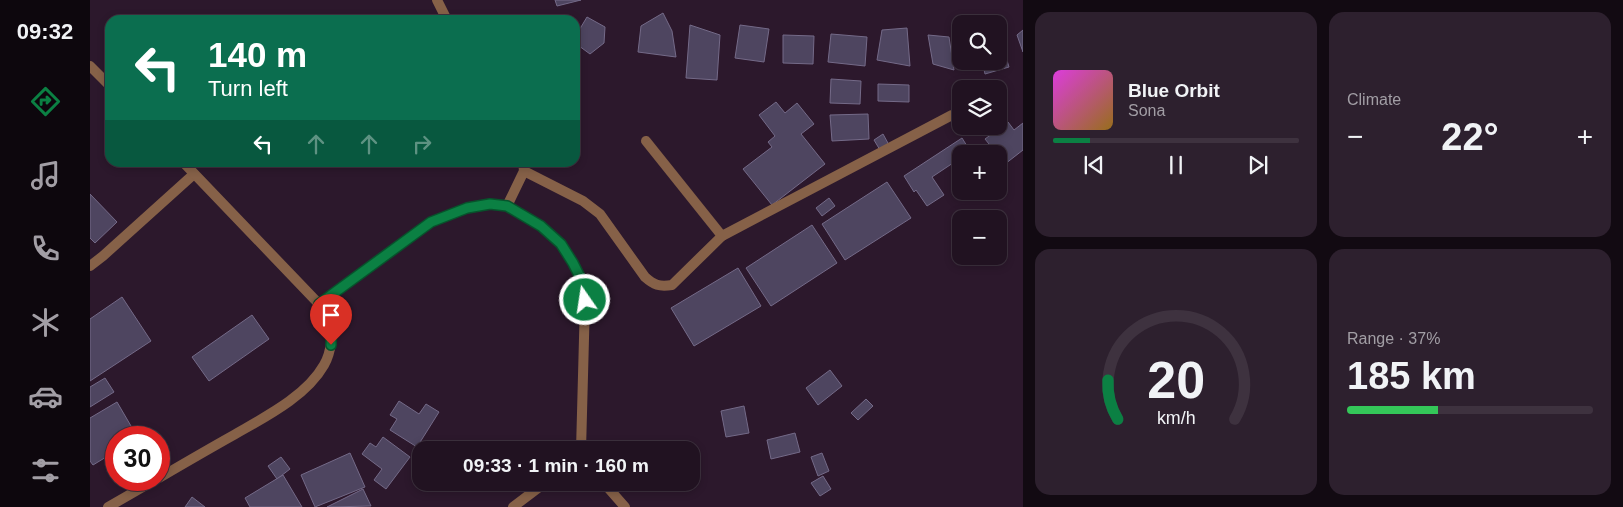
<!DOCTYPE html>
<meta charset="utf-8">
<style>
body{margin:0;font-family:Arial,sans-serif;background:#2d202e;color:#f1f3f6;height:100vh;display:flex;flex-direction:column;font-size:19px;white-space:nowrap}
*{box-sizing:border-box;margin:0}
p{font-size:16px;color:#a29ea5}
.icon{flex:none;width:28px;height:28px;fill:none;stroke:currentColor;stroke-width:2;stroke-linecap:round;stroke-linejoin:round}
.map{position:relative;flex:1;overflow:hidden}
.sheet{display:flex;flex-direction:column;gap:12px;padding:12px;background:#120a12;width:600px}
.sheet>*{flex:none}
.hud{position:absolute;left:15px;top:15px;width:475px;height:152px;border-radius:15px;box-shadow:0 2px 8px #0003,0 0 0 1px #3e323f;background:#0b6e4f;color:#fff;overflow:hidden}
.tools{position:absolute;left:862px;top:15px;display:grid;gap:10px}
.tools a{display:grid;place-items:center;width:55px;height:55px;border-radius:10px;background:#211221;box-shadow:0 2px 8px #0003,0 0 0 1px #3e323f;font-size:25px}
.speed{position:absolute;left:15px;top:426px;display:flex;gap:10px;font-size:25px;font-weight:700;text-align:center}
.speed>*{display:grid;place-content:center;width:65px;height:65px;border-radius:50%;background:#211221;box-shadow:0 2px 8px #0003,0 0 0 1px #3e323f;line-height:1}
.speed .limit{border:8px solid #d22;background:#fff;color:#111}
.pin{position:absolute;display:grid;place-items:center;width:42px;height:42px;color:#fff;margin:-51px -21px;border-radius:50% 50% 50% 0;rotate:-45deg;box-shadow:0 0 5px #0007}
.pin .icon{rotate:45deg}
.me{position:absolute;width:55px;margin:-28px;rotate:347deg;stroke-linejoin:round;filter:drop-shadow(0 0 4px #0008)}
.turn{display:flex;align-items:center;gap:18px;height:105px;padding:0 20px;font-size:22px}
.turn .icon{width:65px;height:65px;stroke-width:2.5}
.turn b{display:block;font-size:35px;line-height:42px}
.lanes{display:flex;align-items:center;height:48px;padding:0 20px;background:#0003;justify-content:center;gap:25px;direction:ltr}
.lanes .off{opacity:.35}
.big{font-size:38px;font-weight:600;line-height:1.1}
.sheet .tile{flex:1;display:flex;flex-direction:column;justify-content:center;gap:8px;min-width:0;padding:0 18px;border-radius:15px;background:#2d202e}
.sheet .dial{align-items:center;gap:0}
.dial svg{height:130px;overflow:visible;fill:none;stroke:#3e323f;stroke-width:7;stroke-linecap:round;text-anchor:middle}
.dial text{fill:#f1f3f6;stroke:none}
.song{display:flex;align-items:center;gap:15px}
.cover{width:60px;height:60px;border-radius:8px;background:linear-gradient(135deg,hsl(300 70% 55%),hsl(40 70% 35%))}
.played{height:5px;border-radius:2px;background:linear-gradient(90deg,#0b8043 15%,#3e323f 15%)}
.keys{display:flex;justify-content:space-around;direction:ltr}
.heat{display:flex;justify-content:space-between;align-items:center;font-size:28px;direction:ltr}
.charge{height:8px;border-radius:4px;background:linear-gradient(90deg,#34c759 37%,#3e323f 0)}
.sheet .tiles{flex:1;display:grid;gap:12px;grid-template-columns:repeat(2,1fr)}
.trip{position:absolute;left:322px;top:441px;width:288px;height:50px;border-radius:15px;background:#211221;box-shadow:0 2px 8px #0003,0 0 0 1px #3e323f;font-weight:600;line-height:50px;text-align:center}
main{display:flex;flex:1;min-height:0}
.dock{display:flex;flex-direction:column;width:90px;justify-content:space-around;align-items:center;background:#0d070d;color:#a29ea5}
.dock .icon{width:35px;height:35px}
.dock .on{color:#0b8043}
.dock b{font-size:22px;color:#f1f3f6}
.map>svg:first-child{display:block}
.building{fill:#4e4560;stroke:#746a88}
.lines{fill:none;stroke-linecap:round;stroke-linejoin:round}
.street{stroke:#866148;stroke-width:10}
.route-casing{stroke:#07532c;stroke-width:12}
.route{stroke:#0b8043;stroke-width:9}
</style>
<main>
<nav class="dock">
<b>09:32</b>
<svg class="icon on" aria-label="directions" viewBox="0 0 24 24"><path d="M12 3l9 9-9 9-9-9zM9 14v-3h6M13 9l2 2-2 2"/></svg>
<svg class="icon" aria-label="music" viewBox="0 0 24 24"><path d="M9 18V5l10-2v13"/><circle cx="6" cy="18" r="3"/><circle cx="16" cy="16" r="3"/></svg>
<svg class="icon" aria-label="phone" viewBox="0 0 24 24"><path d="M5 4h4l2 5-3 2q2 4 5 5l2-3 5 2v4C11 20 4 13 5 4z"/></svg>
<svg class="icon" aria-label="climate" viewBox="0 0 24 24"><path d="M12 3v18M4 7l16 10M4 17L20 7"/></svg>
<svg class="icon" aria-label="car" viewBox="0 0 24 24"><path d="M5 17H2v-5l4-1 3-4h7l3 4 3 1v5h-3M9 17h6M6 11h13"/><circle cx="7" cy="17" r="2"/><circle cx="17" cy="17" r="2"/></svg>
<svg class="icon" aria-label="filters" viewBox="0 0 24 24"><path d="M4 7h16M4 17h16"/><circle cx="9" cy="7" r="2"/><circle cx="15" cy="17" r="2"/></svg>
</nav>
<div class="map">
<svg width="933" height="507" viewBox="0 0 933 507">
<rect width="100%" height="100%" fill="#2c182c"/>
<!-- building -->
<g class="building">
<polygon points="465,0 491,0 467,6"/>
<polygon points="573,13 582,31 586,57 548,52 551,26"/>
<polygon points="497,17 515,27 514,43 500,54 485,43 485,37"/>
<polygon points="600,25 630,35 627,80 596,78"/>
<polygon points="650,25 679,29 674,62 645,58"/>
<polygon points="817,28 820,66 787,60 792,30"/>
<polygon points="933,30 933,52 927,35"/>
<polygon points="741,34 777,37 775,66 738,62"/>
<polygon points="909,34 919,67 895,74 892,61 909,61"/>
<polygon points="693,35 724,36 723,64 693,63"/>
<polygon points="838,35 859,37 864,70 843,64"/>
<polygon points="741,79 771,81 770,104 740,103"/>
<polygon points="788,84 819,85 819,102 788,101"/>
<polygon points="686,102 695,113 707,103 724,124 711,134 735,164 682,205 653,169 682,147 678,142 685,136 669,115"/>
<polygon points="778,114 779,139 742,141 740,115"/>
<polygon points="918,122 924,130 933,123 933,150 915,164 909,157 909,154 907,154 895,139"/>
<polygon points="793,134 799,145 790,150 784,140"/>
<polygon points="872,138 882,154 871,154 871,176 863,163 842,177 854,195 837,206 826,190 824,192 814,176"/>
<polygon points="797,182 821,218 755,260 732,224"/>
<polygon points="0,194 27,222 5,243 0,238"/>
<polygon points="739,198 745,206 732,216 726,208"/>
<polygon points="722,225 747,263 681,306 656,268"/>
<polygon points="648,268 671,306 604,346 581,308"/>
<polygon points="32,297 61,341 0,381 0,319"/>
<polygon points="162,315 179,339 119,381 102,357"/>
<polygon points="740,370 752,386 728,405 716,388"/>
<polygon points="15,378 24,392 0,407 0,387"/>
<polygon points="776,399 783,406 768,420 761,413"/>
<polygon points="309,401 329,414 336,404 349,412 327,447 300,430 307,419 300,415"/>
<polygon points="27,402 48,438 26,438 26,451 3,465 0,461 0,418"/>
<polygon points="654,406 659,433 636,437 631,411"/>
<polygon points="705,433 710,452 681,459 677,440"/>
<polygon points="293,437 320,457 296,489 284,480 292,469 272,454 280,443 286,447"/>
<polygon points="260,453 275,487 225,507 211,475"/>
<polygon points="732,453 739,471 728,476 721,457"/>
<polygon points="191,457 200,469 187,479 178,466"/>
<polygon points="193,475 212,507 160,507 155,498"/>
<polygon points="733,476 741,489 730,496 721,483"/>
<polygon points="273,489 281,506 237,507"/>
<polygon points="102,497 115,507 95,507"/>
</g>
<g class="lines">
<!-- street -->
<g class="street">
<polyline points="347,0 357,20"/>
<polyline points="0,66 20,86"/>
<polyline points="556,141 632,236"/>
<path d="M434 171 493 201 510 214 555 277C564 285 569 287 582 285L632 236 862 115"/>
<polyline points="417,206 434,171 433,162"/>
<polyline points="0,266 13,256 104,174"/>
<polyline points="229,304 341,222 377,208 400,204 417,206 451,226 471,244 483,263 492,281 495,301 491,450"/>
<path d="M69 478C93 464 117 450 142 436 173 418 216 397 234 365 241 353 245 329 238 317 236 312 232 308 229 304L93 162"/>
<polyline points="513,482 535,507"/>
<polyline points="18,507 65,480"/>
<polyline points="423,507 456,482"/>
</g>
</g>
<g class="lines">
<!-- route casing -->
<g class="route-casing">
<path id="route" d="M241 345C242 325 241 320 229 304L341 222 377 208 400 204 417 206 451 226 471 244 483 263 492 281 495 300"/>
</g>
<!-- route -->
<use href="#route" class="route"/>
</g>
</svg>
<div class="tools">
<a><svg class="icon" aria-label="search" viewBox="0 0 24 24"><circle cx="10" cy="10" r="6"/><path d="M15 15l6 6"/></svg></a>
<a><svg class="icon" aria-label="layers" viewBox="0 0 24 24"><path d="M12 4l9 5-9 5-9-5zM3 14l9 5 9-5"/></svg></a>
<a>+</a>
<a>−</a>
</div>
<div class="speed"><div class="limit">30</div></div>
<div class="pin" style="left:241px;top:345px;background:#d93025"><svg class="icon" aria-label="arrive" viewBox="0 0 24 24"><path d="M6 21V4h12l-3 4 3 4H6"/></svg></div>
<svg class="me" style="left:495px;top:300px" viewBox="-20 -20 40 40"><circle r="17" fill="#0b8043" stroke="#fff" stroke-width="3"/><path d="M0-11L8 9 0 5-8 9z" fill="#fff"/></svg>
<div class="trip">09:33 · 1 min · 160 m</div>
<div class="hud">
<div class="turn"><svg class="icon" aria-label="left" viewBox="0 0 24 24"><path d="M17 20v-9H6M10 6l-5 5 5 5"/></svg><div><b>140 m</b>Turn left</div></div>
<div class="lanes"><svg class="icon" aria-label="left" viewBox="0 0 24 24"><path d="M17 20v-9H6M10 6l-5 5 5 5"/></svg><svg class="icon off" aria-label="ahead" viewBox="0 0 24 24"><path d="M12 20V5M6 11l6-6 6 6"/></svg><svg class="icon off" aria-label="ahead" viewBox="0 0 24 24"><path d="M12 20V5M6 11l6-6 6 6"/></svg><svg class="icon off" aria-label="right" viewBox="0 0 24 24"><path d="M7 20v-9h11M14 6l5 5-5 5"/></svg></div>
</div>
</div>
<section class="sheet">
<div class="tiles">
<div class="tile">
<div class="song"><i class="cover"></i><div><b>Blue Orbit</b><p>Sona</p></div></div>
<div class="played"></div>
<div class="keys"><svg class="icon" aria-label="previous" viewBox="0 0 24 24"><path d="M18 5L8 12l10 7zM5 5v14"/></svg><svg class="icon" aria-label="pause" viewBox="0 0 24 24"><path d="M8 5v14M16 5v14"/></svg><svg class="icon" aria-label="next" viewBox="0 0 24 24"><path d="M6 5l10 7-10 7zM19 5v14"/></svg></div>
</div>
<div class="tile"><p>Climate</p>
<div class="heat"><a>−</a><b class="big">22°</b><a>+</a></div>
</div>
<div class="tile dial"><svg viewBox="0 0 100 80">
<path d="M14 69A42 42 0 1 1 86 69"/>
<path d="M14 69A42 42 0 0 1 8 45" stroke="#0b8043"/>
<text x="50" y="56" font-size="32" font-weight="700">20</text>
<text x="50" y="72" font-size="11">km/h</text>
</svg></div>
<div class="tile"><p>Range · 37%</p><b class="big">185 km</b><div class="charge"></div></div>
</div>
</section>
</main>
